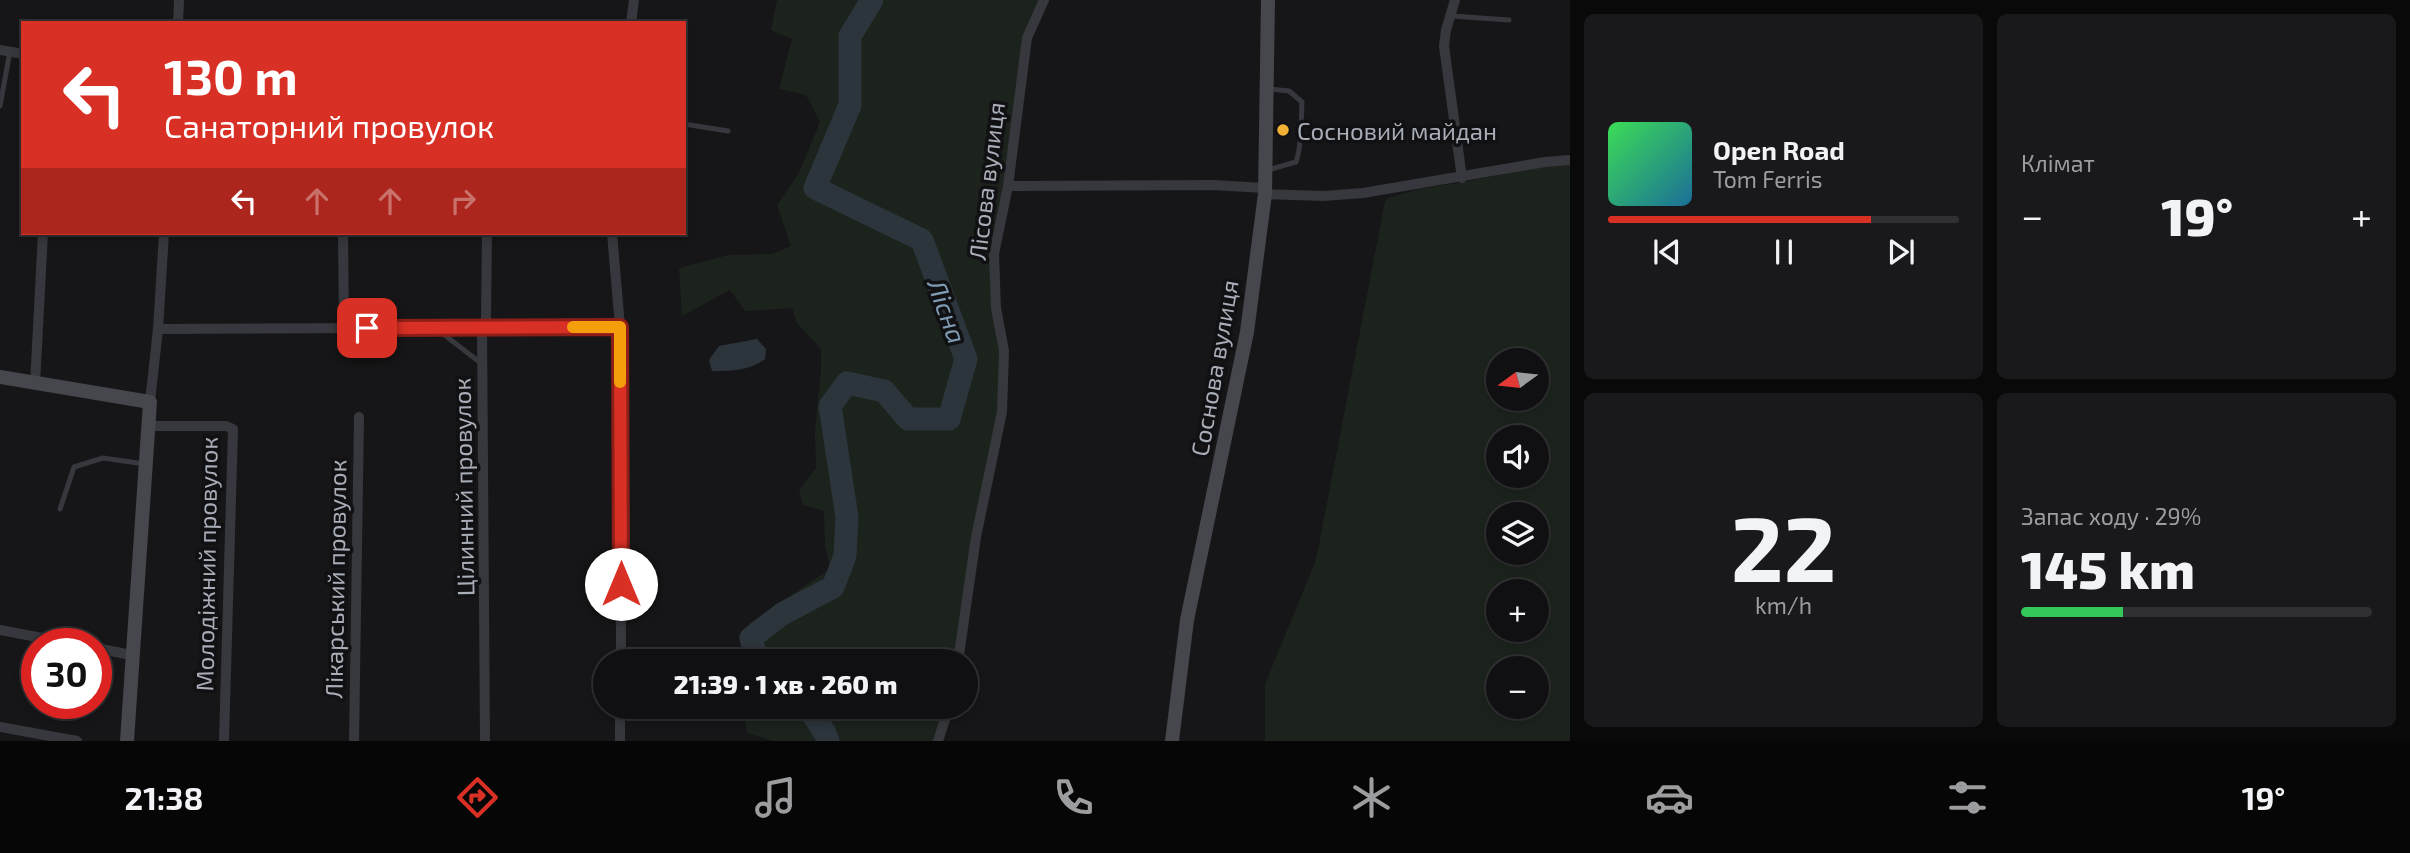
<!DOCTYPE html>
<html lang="uk">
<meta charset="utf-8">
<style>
body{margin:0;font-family:"Exo 2",sans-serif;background:#19191b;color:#f1f3f6;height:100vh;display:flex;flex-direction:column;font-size:26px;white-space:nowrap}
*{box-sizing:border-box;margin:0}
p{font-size:23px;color:#9c9d9f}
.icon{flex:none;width:38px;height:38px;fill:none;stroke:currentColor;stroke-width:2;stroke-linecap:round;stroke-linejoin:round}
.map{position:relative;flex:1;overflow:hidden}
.side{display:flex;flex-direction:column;gap:14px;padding:14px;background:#09090a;width:840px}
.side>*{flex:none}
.hud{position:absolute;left:21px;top:21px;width:665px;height:214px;border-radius:0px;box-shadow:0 4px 10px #0003,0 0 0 2px #303032;background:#d93025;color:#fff;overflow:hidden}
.needle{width:46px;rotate:255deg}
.buttons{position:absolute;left:1486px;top:348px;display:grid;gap:14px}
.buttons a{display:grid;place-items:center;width:63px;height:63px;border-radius:50%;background:#101012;box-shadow:0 4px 10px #0003,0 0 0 2px #303032;font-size:35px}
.speed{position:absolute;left:21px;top:628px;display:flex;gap:14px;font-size:35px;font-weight:700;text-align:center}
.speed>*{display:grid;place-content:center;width:91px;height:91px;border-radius:50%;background:#101012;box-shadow:0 4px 10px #0003,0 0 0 2px #303032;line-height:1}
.speed .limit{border:10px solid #d22;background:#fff;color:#111}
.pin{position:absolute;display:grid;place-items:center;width:60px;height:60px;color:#fff;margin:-30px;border-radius:14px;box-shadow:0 4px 10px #0006}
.me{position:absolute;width:77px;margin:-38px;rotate:0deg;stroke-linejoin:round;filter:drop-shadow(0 0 5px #0008)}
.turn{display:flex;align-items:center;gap:24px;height:147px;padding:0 28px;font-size:32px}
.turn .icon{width:91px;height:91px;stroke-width:2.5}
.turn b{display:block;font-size:49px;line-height:60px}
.lanes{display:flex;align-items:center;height:66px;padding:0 28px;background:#0003;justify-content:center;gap:35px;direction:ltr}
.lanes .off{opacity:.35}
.big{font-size:52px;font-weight:800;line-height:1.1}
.side .card{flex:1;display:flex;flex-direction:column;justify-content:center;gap:10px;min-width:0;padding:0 24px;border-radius:10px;background:#19191b}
.side .dial{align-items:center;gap:0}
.dial b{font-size:91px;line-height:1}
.song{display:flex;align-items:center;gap:21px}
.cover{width:84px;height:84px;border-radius:10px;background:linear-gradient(135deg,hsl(130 70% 55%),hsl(200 70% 35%))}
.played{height:7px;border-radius:4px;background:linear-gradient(90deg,#d93025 75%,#303032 75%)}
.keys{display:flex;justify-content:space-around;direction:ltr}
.heat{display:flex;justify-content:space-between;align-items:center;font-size:38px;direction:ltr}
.charge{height:10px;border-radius:5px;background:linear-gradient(90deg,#34c759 29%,#303032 0)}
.side .tiles{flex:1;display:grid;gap:14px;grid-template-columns:repeat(2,1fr)}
.trip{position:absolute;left:593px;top:649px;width:385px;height:70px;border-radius:35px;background:#101012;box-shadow:0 4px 10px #0003,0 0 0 2px #303032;font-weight:800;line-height:70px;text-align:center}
.tabs{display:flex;height:112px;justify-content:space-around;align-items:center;background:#060607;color:#9c9d9f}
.tabs .icon{width:49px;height:49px}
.tabs .active{color:#d93025}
.tabs b{font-size:32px;color:#f1f3f6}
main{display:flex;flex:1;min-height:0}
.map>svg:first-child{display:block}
.green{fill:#1c231d;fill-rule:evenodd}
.water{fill:#2c353c}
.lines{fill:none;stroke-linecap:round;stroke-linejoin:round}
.river{stroke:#2c353c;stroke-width:23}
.lane{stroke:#37383d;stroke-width:5}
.street{stroke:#37383d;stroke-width:10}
.secondary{stroke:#45474d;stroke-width:14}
.route-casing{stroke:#8d1f18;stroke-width:18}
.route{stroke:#d93025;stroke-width:12}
.slow{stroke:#f59e0b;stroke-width:12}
.poi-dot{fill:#f2b134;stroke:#111113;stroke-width:2.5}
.labels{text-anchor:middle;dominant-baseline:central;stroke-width:7;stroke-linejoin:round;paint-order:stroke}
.poi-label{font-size:24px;fill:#a8adb8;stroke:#111113;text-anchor:start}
.street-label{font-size:24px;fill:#a8adb8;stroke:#111113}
.water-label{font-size:26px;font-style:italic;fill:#7f9bb3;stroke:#111113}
</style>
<main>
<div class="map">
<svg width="1570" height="741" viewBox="0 0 1570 741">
<rect width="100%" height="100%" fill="#161618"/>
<!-- green -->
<g class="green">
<polygon points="777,0 1044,0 1027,38 994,254 1004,351 1002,412 958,661 743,661 751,638 748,624 830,569 825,544 824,511 803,505 799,490 816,468 815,430 821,370 821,349 797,323 792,308 745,311 730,290 682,316 679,268 728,255 772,254 791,246 777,205 799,173 820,122 806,95 779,89 792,39 771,30"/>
<path d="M1570 164V741H1265V684L1316 560 1385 201 1388 198 1419 189 1464 182 1539 167ZM1498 360H1536V399H1498ZM1498 438H1536V476H1498ZM1498 514H1536V553H1498ZM1498 592H1536V630H1498ZM1498 668H1536V707H1498Z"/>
<polygon points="743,707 949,707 938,741 774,741 747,733"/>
</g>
<!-- water -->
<path class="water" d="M757 339 766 349 765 359C749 371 731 371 712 371L709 360 719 346Z"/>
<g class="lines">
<!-- river -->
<g class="river">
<polyline points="757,662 751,638 782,614 833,587 845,556 847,517 830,406 847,383 884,391 908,419 949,419 966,359 922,240 815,188 850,105 850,36 872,0"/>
<polyline points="808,707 825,733 828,741"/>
</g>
<!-- lane -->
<g class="lane">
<polyline points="1452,16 1509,20"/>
<polyline points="0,106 10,51"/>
<polyline points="684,124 728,131"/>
<path d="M1268 170 1296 162C1302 143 1301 123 1302 102L1289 91 1269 89"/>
<polyline points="438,330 482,364"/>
<polyline points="60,509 74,467 103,458 145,464"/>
</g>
<!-- street -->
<g class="street">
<polyline points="1455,0 1446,30 1444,46 1462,178"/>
<polyline points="178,23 179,0"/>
<polyline points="631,23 634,0"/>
<polyline points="0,50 23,54"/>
<polyline points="1008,186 1212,185 1265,188"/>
<polyline points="1265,194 1323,196 1363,193 1545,162 1570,160"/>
<polyline points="343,233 344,328"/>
<polyline points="612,233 620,327 621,662"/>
<polyline points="158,329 620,327"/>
<polyline points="35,384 43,233"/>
<polyline points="150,402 158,329 164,233"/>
<polyline points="148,426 226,426 233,429 224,741"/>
<polyline points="0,630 73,644"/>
<polyline points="96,648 131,655"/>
<polyline points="958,662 976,537 1002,412 1004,351 996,308 994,254 1008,186 1027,38 1044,0"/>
<polyline points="0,727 77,741"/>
<polyline points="354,741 359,417"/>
<polyline points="485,741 482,327 486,319 487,233"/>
<polyline points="620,741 620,707"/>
<polyline points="938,741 949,707"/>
</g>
<!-- secondary -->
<g class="secondary">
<polyline points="0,377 150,402 127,741"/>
<polyline points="1172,741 1187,620 1247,332 1265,194 1268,0"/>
</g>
</g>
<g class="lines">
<!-- route casing -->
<g class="route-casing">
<polyline id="route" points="367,328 620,327 621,584"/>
</g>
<!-- route -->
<use href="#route" class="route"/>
<!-- slow -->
<polyline class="slow" points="573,327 620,327 620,382"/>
</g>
<!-- markers -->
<circle class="poi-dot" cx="1283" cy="130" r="7"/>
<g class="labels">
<!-- poi labels -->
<g class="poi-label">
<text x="1297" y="130">Сосновий майдан</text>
</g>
<!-- street labels -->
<g class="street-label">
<text transform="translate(986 181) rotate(-83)">Лісова вулиця</text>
<text transform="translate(1214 368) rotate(-80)">Соснова вулиця</text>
<text transform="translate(463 487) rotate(-91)">Цілинний провулок</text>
<text transform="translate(206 564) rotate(-89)">Молодіжний провулок</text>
<text transform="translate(335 579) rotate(-89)">Лікарський провулок</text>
</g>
<!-- water labels -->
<g class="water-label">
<text transform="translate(948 311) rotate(70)">Лісна</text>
</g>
</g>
</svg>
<div class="buttons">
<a><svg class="needle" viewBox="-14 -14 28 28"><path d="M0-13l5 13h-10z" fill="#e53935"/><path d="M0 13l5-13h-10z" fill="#9c9d9f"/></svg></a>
<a><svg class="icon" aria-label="sound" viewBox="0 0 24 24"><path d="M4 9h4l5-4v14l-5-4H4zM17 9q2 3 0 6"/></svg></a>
<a><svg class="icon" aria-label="layers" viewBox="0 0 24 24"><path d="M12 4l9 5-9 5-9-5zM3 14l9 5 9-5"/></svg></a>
<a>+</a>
<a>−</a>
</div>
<div class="speed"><div class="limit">30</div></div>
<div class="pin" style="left:367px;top:328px;background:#d93025"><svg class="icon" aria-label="arrive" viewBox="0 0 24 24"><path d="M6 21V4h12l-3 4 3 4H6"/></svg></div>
<svg class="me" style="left:621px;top:584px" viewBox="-20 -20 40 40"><circle r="19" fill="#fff"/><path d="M0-13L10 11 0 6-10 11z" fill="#d93025"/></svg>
<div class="trip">21:39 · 1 хв · 260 m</div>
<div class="hud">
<div class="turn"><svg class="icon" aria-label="left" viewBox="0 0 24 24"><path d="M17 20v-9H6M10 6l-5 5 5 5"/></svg><div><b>130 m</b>Санаторний провулок</div></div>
<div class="lanes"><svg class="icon" aria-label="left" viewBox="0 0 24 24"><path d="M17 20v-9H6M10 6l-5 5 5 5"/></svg><svg class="icon off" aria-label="ahead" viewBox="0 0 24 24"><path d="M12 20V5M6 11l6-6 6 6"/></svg><svg class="icon off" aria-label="ahead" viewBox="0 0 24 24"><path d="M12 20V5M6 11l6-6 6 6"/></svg><svg class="icon off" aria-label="right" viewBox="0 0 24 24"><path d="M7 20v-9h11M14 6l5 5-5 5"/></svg></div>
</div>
</div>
<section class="side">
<div class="tiles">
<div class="card">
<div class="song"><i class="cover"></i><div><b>Open Road</b><p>Tom Ferris</p></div></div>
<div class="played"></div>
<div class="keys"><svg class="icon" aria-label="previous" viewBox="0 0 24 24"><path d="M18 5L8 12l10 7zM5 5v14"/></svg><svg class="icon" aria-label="pause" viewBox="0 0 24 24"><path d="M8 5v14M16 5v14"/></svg><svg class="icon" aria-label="next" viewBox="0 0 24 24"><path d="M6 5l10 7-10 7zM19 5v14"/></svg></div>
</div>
<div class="card"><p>Клімат</p>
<div class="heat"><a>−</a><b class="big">19°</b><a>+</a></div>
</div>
<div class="card dial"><b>22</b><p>km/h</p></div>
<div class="card"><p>Запас ходу · 29%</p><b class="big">145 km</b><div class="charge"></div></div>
</div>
</section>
</main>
<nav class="tabs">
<b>21:38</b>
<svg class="icon active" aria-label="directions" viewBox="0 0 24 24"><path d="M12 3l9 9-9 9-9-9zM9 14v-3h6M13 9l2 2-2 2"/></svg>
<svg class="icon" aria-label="music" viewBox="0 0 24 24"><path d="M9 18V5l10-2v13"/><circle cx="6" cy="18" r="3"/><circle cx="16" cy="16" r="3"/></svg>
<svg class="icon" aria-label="phone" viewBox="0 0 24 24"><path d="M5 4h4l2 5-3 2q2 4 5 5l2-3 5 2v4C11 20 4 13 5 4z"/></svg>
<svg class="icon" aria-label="climate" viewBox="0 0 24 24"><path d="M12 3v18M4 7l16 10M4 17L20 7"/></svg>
<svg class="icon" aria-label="car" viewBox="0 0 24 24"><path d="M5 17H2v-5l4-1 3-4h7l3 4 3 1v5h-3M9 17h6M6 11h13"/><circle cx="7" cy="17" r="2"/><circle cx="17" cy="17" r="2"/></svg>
<svg class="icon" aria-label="filters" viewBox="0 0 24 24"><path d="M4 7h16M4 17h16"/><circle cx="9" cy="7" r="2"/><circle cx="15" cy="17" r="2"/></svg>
<b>19°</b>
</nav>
